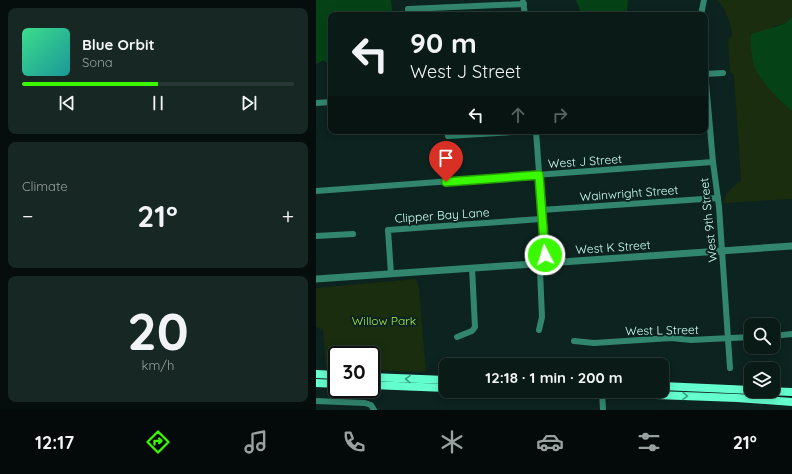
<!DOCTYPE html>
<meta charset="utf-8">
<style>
body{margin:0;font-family:Quicksand,sans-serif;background:#172724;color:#f1f3f6;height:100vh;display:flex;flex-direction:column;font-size:15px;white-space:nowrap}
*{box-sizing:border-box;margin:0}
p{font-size:13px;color:#99a1a1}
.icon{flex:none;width:22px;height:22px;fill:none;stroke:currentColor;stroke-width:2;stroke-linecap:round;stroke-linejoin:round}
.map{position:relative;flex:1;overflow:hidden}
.panel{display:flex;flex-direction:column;gap:8px;padding:8px;background:#050e0d;width:316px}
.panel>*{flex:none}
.top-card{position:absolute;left:12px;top:12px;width:380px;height:122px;border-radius:8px;box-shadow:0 2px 10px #0003,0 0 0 1px #293836;background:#091a17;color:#f1f3f6;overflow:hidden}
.controls{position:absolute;left:428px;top:318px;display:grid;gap:8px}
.controls a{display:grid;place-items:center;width:36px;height:36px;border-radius:8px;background:#091a17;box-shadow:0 2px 10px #0003,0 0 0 1px #293836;font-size:20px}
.speed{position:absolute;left:12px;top:346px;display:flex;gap:8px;font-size:20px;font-weight:700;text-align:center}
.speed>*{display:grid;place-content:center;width:52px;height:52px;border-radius:50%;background:#091a17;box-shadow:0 2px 10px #0003,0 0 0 1px #293836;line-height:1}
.speed .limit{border:2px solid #111;border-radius:6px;background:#fff;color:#111}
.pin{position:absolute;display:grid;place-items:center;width:34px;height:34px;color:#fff;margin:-41px -17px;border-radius:50% 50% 50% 0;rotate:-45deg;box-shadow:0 0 4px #0007}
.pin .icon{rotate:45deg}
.me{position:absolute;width:44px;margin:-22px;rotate:355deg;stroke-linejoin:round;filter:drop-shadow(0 0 3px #0008)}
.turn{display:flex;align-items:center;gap:14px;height:84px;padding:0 16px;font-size:18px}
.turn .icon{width:52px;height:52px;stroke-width:2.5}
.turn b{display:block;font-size:28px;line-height:34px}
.lanes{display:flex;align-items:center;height:38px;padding:0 16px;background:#0003;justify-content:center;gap:20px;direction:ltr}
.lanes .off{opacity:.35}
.big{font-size:30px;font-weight:800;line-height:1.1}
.panel .widget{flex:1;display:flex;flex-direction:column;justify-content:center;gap:6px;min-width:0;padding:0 14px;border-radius:8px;background:#172724}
.panel .dial{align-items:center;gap:0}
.dial b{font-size:52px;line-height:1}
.song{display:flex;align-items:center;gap:12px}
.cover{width:48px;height:48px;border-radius:6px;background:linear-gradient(135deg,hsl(150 70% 55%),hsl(180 70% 35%))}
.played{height:4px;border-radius:2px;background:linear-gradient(90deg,#3af800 50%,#293836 50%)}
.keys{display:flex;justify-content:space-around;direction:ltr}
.heat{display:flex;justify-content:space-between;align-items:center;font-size:22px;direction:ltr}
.trip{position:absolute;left:123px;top:358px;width:230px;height:40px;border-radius:8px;background:#091a17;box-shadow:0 2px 10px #0003,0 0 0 1px #293836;font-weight:800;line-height:40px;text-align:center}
.tab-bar{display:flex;height:64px;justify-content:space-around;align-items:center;background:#040a09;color:#99a1a1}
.tab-bar .icon{width:28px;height:28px}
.tab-bar .active{color:#3af800}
.tab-bar b{font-size:18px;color:#f1f3f6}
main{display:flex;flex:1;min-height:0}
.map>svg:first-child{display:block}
.green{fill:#1a2d0e}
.water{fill:#054317}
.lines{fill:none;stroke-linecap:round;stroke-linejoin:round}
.minor{stroke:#32866d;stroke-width:6}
.tertiary{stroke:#32866d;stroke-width:7}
.secondary{stroke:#64ffcf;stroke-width:8}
.oneway{stroke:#3c9c80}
.route-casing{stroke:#26a100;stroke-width:10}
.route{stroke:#3af800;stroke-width:7}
.labels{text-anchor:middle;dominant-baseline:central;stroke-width:4;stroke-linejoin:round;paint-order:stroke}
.street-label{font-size:12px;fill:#cdfff4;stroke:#0c231f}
.park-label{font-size:12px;fill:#a9ea4f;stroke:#0c231f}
</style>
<main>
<section class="panel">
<div class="widget">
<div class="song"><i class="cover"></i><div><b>Blue Orbit</b><p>Sona</p></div></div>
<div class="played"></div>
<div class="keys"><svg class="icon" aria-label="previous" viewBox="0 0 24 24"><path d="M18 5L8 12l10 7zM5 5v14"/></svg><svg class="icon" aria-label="pause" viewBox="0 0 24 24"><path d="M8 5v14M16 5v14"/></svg><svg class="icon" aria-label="next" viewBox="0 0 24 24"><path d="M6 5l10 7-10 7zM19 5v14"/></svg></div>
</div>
<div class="widget"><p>Climate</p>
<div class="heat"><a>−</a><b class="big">21°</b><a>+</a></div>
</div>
<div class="widget dial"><b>20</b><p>km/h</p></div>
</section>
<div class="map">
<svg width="476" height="410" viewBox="0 0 476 410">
<rect width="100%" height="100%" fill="#0c231f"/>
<!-- green -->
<g class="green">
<path d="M402 0H476V17L468 24 457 26 439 68 451 85 476 111V199L408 203C409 191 417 188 425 180L418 75 414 72 412 40 416 35C415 23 410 10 402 0Z"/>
<polygon points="100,279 103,289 110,372 55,370 55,355 21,355 21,368 10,367 7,329 0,327 0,288"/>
</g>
<!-- water -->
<g class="water">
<polygon points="0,0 75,0 76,11 74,15 15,15 15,68 8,60 0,64"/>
<polygon points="260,0 312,0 311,11 301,15 269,15 265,13"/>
<path d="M476 17V111C463 100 447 84 439 68 435 58 435 46 435 34L468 24Z"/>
</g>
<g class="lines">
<!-- minor -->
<g class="minor">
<polyline points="207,2 209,15"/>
<polyline points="92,9 208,4"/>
<polyline points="385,15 388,0"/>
<polyline points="389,71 397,162 403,207 414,368"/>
<polyline points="389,74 407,73"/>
<polyline points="0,103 15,102"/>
<polyline points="220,131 229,255 224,271 226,317 223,330"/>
<polyline points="132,136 214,131"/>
<polyline points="0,191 397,162"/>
<polyline points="225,210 402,198"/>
<polyline points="0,236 37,234"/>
<polyline points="75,274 72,230 225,219"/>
<polyline points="457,336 476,334"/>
<polyline points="141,337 156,331 159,327 156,268"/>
<polyline points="258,341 278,343 355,338 375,340 435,337"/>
<polyline points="286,391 287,410"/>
<polyline points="0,401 49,403 55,405 58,410"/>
</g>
<!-- tertiary -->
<polyline class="tertiary" points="0,279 476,246"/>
<!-- secondary -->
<g class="secondary">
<polyline points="0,374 21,375"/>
<polyline points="55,377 130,380"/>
<polyline points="0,383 21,384"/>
<polyline points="55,385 130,388"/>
<polyline points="346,386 435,390"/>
<polyline points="232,391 421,398 476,402"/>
<polyline points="451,391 476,392"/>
</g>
</g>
<!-- one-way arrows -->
<defs><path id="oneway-chevron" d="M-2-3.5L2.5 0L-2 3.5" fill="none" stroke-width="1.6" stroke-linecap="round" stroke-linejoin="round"/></defs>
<g class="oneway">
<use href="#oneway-chevron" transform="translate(92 379) rotate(-178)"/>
<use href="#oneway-chevron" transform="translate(369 396) rotate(2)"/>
</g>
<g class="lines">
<!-- route casing -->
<g class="route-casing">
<polyline id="route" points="130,182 223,175 229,255"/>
</g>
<!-- route -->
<use href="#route" class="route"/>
</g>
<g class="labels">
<!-- street labels -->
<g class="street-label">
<text transform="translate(269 161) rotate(-4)">West J Street</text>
<text transform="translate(313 193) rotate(-4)">Wainwright Street</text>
<text transform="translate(126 215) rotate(-4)">Clipper Bay Lane</text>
<text transform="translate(392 220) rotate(-96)">West 9th Street</text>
<text transform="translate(297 247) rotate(-4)">West K Street</text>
<text transform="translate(346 330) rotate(-1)">West L Street</text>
</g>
<!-- park labels -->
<g class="park-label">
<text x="68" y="320">Willow Park</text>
</g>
</g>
</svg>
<div class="controls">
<a><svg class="icon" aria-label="search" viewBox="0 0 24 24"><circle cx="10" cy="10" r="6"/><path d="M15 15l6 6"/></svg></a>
<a><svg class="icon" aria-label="layers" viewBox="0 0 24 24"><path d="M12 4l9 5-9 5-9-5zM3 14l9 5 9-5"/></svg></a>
</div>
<div class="speed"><div class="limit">30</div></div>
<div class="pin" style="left:130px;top:182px;background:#d93025"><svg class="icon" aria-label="arrive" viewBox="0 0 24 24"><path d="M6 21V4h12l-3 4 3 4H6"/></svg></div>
<svg class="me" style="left:229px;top:255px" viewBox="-20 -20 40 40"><circle r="17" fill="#3af800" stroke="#fff" stroke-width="3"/><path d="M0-11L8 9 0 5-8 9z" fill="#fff"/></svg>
<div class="trip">12:18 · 1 min · 200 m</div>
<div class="top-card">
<div class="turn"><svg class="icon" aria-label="left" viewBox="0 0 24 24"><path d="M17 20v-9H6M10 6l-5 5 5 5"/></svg><div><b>90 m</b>West J Street</div></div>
<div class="lanes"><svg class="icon" aria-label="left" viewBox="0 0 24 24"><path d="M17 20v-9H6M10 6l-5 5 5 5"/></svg><svg class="icon off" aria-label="ahead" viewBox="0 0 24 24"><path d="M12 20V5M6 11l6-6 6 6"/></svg><svg class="icon off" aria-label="right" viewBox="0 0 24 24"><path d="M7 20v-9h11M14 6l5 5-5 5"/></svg></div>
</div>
</div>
</main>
<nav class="tab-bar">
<b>12:17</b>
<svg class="icon active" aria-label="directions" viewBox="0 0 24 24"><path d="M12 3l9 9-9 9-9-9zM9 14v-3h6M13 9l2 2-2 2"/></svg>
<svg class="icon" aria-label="music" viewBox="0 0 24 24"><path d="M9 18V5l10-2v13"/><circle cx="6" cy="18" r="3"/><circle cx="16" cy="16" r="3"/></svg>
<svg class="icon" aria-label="phone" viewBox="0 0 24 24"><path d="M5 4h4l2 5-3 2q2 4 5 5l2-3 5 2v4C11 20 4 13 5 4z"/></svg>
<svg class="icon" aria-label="climate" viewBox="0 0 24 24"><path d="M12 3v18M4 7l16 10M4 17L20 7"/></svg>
<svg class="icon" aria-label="car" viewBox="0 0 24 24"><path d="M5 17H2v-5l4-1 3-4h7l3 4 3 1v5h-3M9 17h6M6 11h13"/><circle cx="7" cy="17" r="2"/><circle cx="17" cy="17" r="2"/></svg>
<svg class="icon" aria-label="filters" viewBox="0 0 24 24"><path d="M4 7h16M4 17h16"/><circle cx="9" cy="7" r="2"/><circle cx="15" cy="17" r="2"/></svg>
<b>21°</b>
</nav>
